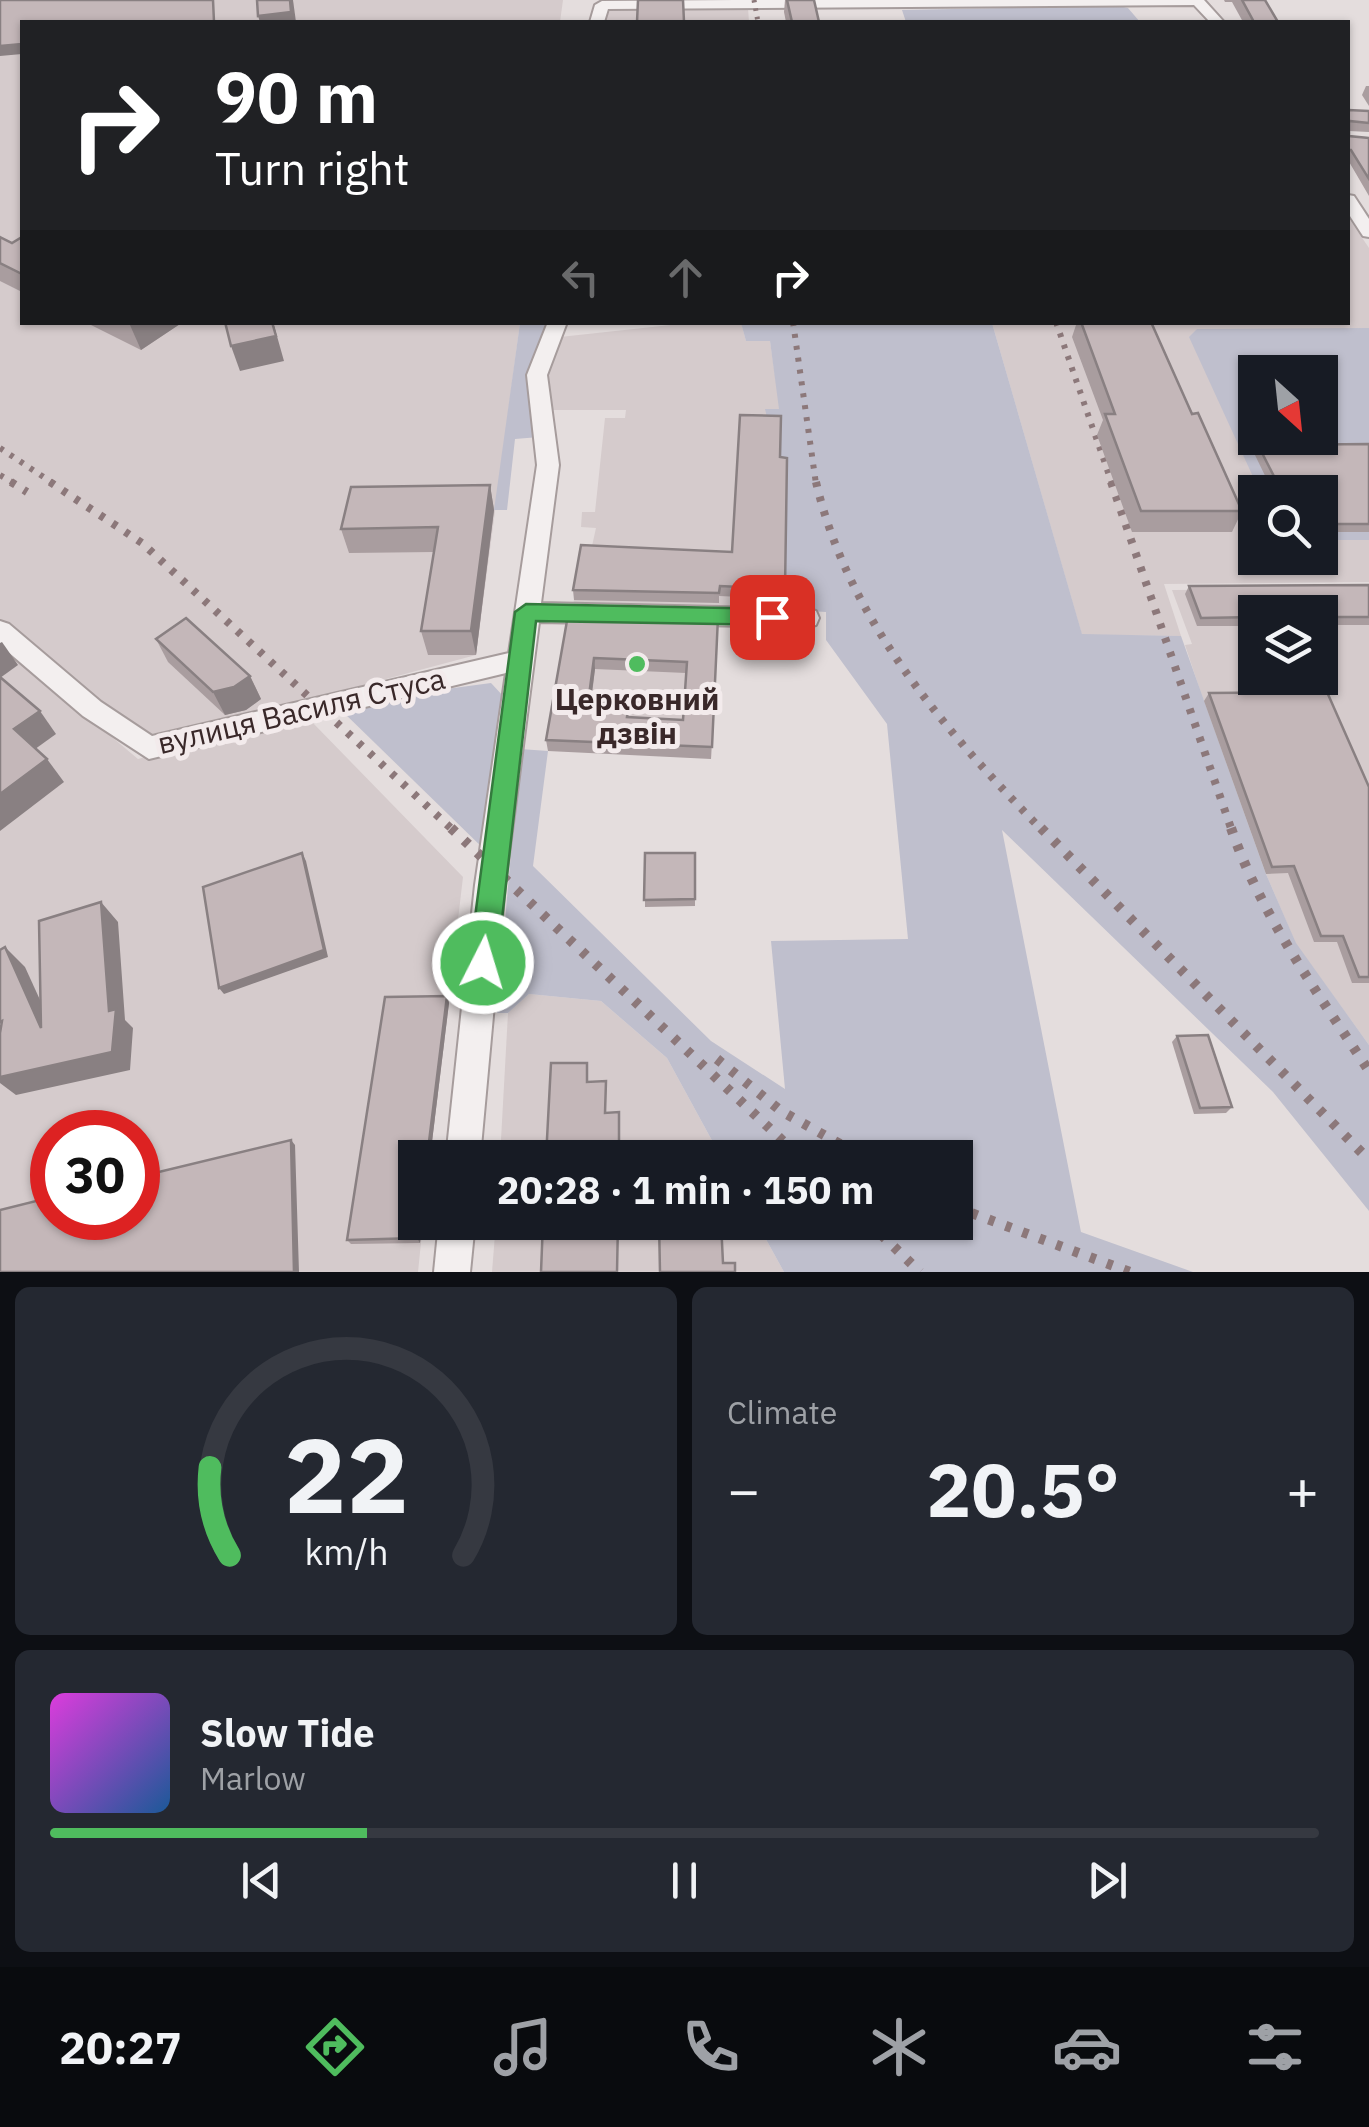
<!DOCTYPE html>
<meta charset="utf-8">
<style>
body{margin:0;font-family:"IBM Plex Sans",sans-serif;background:#242831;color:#f1f3f6;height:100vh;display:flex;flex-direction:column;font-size:38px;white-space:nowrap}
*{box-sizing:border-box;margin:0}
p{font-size:32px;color:#9ea1a6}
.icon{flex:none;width:55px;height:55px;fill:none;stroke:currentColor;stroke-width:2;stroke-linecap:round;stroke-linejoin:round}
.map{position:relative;height:1272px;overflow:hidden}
.drawer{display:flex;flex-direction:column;gap:15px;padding:15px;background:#0d0f14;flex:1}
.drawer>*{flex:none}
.hud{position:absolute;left:20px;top:20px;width:1330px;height:305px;border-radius:0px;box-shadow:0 2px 8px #0004;background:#202124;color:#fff;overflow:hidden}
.needle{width:65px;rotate:153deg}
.fabs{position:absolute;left:1238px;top:355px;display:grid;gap:20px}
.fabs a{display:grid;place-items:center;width:100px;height:100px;border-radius:0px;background:#171b24;box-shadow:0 2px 8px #0004;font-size:50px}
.speed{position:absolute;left:30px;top:1110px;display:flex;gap:20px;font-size:50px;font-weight:700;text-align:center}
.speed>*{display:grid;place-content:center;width:130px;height:130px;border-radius:50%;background:#171b24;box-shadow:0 2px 8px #0004;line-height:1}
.speed .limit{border:15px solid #d22;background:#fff;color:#111}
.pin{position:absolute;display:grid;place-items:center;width:85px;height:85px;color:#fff;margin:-42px;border-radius:20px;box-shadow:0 5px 15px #0006}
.me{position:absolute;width:110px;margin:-55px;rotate:5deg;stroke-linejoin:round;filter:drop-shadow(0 0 8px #0008)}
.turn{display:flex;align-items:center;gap:35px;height:210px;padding:0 30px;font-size:45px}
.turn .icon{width:130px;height:130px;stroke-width:2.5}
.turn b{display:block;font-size:70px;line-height:85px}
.lanes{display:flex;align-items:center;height:95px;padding:0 30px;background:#0003;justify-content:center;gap:50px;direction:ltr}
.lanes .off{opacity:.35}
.big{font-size:75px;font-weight:800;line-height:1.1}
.drawer .card{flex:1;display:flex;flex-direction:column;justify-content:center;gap:15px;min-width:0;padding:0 35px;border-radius:15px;background:#242831}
.drawer .dial{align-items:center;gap:0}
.dial svg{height:260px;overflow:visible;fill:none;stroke:#363941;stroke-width:7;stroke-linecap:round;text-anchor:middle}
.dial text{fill:#f1f3f6;stroke:none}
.song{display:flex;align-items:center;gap:30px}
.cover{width:120px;height:120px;border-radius:15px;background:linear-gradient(135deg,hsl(300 70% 55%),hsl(210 70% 35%))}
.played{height:10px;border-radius:5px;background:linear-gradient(90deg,#4fbc5e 25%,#363941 25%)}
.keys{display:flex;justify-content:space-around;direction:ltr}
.heat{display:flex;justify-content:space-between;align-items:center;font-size:55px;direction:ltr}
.drawer .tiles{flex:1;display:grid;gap:15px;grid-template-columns:1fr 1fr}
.card:last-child{grid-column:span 2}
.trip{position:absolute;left:398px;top:1140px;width:575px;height:100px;border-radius:0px;background:#171b24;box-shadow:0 2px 8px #0004;font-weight:800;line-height:100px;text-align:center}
.dock{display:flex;height:160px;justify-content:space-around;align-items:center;background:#090b0e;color:#9ea1a6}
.dock .icon{width:70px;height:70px}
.dock .selected{color:#4fbc5e}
.dock b{font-size:45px;color:#f1f3f6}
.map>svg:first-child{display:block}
.built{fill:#d5cbcc;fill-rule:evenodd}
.green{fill:#bfbfcd;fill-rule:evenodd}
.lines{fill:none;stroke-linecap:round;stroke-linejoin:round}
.street-casing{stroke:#a69c9c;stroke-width:4}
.street{fill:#f3efef;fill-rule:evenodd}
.rail-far3{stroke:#8c787a;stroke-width:5;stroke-dasharray:2.5 6;stroke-linecap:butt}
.rail-far2{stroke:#8c787a;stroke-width:6;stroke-dasharray:4 8;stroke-linecap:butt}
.rail-far1{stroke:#8c787a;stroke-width:8;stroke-dasharray:5 10;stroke-linecap:butt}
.rail{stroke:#8c787a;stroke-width:10;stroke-dasharray:6 12;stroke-linecap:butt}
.wall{fill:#a99d9f;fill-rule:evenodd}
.shaded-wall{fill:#898082}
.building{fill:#c4b7b9;stroke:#898082;stroke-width:2.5;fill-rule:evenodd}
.route{fill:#4fbc5e;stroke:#337a3d;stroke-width:2.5}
.poi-dot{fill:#4fbc5e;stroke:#f3ebec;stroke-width:4}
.labels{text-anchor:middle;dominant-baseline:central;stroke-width:10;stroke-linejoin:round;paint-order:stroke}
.poi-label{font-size:30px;font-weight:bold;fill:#392829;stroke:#f3ebec}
.street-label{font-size:30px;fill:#392829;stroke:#f3ebec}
</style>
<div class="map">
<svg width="1369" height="1272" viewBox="0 0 1369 1272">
<rect width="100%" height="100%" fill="#e4dddd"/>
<!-- built -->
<g class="built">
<polygon points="0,0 563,0 560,22 22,22 22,322 520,323 476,655 199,729 148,734 99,703 0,619"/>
<polygon points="748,8 749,22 603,22 604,15 613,9"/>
<path d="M1348 217 1369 248V582L1164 584 1181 636 1082 635 992 323 1348 322ZM1255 372H1320V438H1255ZM1255 492H1320V558H1255Z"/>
<polygon points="741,322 746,341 770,341 780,409 784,599 793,599 793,610 573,605 582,556 592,546 596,528 581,527 582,512 595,512 605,418 625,418 626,410 548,410 545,375 560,337 689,323"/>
<path d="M1369 589V1045L1296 944 1266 874 1199 687 1185 645 1192 644 1172 590ZM1255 612H1320V678H1255Z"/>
<polygon points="567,627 718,633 711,759 556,699"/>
<path d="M0 643 138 759 272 722 313 723 463 877 430 1157 415 1158V1222L423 1223 418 1272H0ZM52 1132H138V1218H52Z"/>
<polygon points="529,994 601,1001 667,1058 721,1157 500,1158 508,1013"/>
<polygon points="496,1222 757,1223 784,1272 492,1272"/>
</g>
<!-- green -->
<g class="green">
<polygon points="1119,6 1128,8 1140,22 906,22 902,10"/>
<path d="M520 323H548C524 367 530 390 539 437L515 439 507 510H494Z"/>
<polygon points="741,323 992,323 1082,634 1181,636 1266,874 1296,943 1369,1045 1369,1211 1273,1092 1002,830 1081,1232 1193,1272 784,1272 757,1223 955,1222 955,1158 721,1157 667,1058 601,1001 529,994 508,1013 497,1013 520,749 548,751 533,866 711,1041 785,1089 771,941 908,939 887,724 826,640 826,612 793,610 792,600 784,599 786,469 779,468 765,409 779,409 770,341 746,341"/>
<path d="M1369 328V540H1320V492H1260L1189 337 1197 329ZM1255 372H1320V438H1255Z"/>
<polygon points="491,683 504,697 486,851 340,709 394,696"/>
</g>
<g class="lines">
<!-- street casing -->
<g class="street-casing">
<g id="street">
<polygon points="735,0 1204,0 1224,22 1210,22 1194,5 608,9 604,22 590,22 595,5 602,1"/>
<polygon points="1348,195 1354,196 1369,219 1369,237 1363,236 1348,213"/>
<polygon points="548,322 567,322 547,375 559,465 541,603 807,609 816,611 819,618 816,625 807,627 539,622 505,885 480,1158 446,1158 475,885 506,673 149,759 83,716 0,645 0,621 9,624 101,702 152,736 509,653 537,465 527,375"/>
<polygon points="439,1222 475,1222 470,1272 434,1272"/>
</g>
</g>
<!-- street -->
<use href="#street" class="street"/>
<!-- rail-far3 -->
<polyline class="rail-far3" points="754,0 758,22"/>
<!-- rail-far2 -->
<g class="rail-far2">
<polyline points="793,322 816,484"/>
<polyline points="1056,322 1112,484"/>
<polyline points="0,448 54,484"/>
<polyline points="0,475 15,484"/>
</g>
<!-- rail-far1 -->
<g class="rail-far1">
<polyline points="11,482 27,492"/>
<polyline points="50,482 142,543 454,831"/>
<path d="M816 482C848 620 946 732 1043 831"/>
<polyline points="1111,482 1232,831"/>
</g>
<!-- rail -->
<g class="rail">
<polyline points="451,828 801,1158"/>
<polyline points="1041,828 1369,1160"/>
<path d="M1231 828C1261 916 1318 993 1369 1071"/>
<polyline points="717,1059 781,1111 865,1158"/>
<polyline points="955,1207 1130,1272"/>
<polyline points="868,1222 920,1272"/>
</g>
</g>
<!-- wall -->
<g class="wall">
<polygon points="785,0 814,0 819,22 786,22 784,12"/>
<polygon points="1224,0 1265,0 1278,22 1243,22 1232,2 1225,2"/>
<polygon points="1366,86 1369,86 1369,106 1362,95"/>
<polygon points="1348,110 1369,111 1369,132 1349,131 1349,136 1369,138 1369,196 1348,160"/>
<polygon points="0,237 12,243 22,237 22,292 0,281"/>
<polygon points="85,322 183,322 141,350"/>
<polygon points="1077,322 1151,322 1192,414 1242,511 1232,532 1132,532 1097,435 1103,420 1072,337"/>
<polygon points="1369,444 1369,532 1320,532 1320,492 1273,492 1254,453 1258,445"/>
<polygon points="780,457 785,589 784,599 719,596 719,603 574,600 573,590 732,552"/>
<polygon points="490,485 494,510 476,655 428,655 421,631 434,552 349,553 341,529"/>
<polygon points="1369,585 1369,625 1320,625 1320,612 1255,612 1255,626 1197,626 1185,594 1189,586"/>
<path d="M568 615 718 617 711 759 548 751 546 740ZM595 669 686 673 683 720 629 717 591 703Z"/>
<polygon points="156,639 250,676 261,699 246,710 225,715 168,662"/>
<polygon points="1209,693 1369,787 1369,983 1352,983 1337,942 1314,942 1288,873 1266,874 1204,701"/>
<polygon points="645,853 695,853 695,906 645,907"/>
<polygon points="447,996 449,1003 430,1158 415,1158 420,1243 351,1244 347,1240"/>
<polygon points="1177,1036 1232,1107 1226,1113 1194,1114 1172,1042"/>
</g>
<!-- shaded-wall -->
<g class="shaded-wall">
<polygon points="290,0 293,0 296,22 260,22 258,16"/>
<polygon points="22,44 22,54 0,56 0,46"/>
<polygon points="135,322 183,322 141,350 130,325"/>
<polygon points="273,322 284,361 240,371 231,346"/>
<polygon points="490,485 494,510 476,655 471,631"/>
<polygon points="2,642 18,665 0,678 0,643"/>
<polygon points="594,658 595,669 589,714 588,703"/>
<polygon points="250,676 261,699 246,710 225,715 213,692"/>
<polygon points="40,711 56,734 31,752 14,729"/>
<polygon points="47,759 64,782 0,831 0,794"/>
<polygon points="302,853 306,861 328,957 224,994 219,988"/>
<polygon points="101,902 118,922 125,1020 133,1028 130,1070 16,1095 0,1083 0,1077 109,1011"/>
<polygon points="5,947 25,967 61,1046 41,1028"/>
<polygon points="447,996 449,1003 430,1158 427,1158"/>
<polygon points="291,1140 295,1145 299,1272 294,1272"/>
<polygon points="419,1222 423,1222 420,1243 417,1238"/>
</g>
<!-- building -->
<g class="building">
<polygon points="0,0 213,0 214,22 22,22 22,44 0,46"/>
<polygon points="257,0 290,0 291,12 258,16"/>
<polygon points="638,0 683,0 684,22 637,22"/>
<polygon points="787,0 814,0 819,22 792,22"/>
<polygon points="1242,0 1265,0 1278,22 1254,22"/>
<polygon points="1348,110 1369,111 1369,123 1349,121 1349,136 1369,138 1369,179 1351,150 1348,150"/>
<polygon points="0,237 12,243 22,237 22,274 0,263"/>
<polygon points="225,322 272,322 276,336 231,346"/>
<polygon points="1081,322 1151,322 1192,414 1198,413 1242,511 1141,511 1105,414 1115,414"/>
<polygon points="740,415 781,416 780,457 787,458 785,589 720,586 719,593 573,590 581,545 732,552"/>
<polygon points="1369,444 1369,524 1320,524 1320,492 1282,492 1258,445"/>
<polygon points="490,485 471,631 421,631 438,527 341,529 351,487"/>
<polygon points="1369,585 1369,617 1320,617 1320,612 1255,612 1255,617 1201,618 1189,586"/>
<path d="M568 615 718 617 712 747 546 740ZM594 658 687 662 683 720 627 717 629 704 588 703Z"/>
<polygon points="186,618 250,676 234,687 213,692 156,639"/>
<polygon points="0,677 40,711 14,729 47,759 0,794"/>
<polygon points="1327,692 1369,787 1369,977 1359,977 1343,936 1321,936 1294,866 1272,867 1209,693"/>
<polygon points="302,853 324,950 219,988 203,887"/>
<polygon points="645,853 695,853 695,899 644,900"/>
<polygon points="101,902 109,1011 116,1009 112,1052 0,1077 0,1033 2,1021 0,1022 0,950 5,947 41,1028 39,921"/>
<polygon points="447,996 427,1158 415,1158 415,1222 419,1222 417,1238 347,1240 385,997"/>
<polygon points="1208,1035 1232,1107 1200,1108 1177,1036"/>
<polygon points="551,1063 587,1063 587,1082 606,1081 605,1113 619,1112 619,1158 546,1158"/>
<polygon points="291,1140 294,1272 0,1272 0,1210 52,1197 52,1218 138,1218 138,1177"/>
<polygon points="543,1222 618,1222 617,1272 541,1272"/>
<polygon points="659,1222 721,1222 723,1263 735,1263 735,1272 660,1272"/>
</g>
<!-- route -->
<polygon class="route" points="526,604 772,609 783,617 772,625 536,621 497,963 493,972 483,976 473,972 469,963 515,612"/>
<!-- markers -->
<circle class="poi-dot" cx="637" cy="664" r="10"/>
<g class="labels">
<!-- poi labels -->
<g class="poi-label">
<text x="637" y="698">Церковний<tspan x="637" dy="34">дзвін</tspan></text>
</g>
<!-- street labels -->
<g class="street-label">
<text transform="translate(301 710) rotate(-13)">вулиця Василя Стуса</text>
</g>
</g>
</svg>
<div class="fabs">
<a><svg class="needle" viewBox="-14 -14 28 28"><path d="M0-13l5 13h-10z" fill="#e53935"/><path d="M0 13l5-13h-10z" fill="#9ea1a6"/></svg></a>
<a><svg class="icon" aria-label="search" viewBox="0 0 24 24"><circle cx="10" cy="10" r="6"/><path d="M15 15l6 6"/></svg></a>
<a><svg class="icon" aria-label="layers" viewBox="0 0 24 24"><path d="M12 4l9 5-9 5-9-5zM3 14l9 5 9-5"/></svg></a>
</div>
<div class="speed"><div class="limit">30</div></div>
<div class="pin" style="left:772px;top:617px;background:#d93025"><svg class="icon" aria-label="arrive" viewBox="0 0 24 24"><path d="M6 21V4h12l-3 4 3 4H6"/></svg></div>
<svg class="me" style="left:483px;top:963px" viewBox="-20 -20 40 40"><circle r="17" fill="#4fbc5e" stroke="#fff" stroke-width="3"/><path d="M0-11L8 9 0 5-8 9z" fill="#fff"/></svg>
<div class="trip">20:28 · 1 min · 150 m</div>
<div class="hud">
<div class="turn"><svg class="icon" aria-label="right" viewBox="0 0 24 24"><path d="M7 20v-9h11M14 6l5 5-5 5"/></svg><div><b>90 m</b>Turn right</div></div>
<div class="lanes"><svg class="icon off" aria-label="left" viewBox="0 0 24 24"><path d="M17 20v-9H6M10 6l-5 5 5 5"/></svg><svg class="icon off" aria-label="ahead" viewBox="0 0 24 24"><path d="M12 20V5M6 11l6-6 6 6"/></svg><svg class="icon" aria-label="right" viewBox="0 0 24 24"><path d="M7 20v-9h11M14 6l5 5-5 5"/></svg></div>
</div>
</div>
<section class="drawer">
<div class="tiles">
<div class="card dial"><svg viewBox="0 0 100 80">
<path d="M14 69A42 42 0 1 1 86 69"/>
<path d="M14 69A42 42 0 0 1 8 42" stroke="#4fbc5e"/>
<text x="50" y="56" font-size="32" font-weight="700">22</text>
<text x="50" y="72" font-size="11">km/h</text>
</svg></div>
<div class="card"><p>Climate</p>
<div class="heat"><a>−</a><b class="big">20.5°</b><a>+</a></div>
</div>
<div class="card">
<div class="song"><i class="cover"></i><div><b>Slow Tide</b><p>Marlow</p></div></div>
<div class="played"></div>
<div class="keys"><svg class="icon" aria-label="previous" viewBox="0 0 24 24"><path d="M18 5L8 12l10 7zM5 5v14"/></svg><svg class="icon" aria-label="pause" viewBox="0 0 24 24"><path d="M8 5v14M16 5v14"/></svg><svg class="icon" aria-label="next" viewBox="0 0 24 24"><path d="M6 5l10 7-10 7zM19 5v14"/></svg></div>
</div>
</div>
</section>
<nav class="dock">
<b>20:27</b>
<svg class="icon selected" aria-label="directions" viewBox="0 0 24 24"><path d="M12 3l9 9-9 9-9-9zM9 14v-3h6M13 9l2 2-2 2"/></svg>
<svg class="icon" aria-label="music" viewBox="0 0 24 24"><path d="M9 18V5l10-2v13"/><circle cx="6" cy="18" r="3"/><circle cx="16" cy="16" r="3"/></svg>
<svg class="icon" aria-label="phone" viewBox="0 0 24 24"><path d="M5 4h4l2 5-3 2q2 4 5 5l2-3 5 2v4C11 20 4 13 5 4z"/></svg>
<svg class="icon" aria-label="climate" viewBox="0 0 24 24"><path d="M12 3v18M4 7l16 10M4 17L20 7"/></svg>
<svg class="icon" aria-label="car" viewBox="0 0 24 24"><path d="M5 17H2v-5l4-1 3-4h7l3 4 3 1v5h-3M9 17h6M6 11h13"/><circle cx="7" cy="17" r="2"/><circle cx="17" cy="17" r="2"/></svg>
<svg class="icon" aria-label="filters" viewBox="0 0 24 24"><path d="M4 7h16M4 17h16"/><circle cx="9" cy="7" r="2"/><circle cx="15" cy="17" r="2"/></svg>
</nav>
